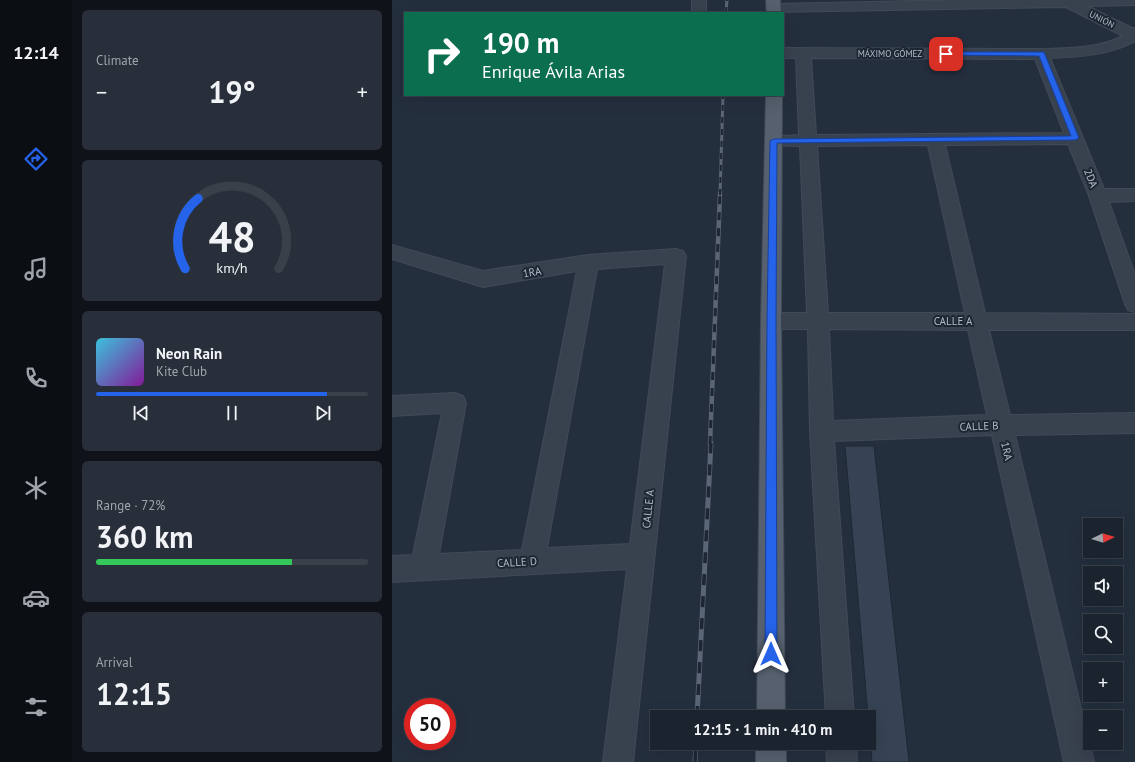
<!DOCTYPE html>
<meta charset="utf-8">
<style>
body{margin:0;font-family:"PT Sans",sans-serif;background:#282f3a;color:#f1f3f6;height:100vh;display:flex;flex-direction:column;font-size:15px;white-space:nowrap}
*{box-sizing:border-box;margin:0}
p{font-size:13px;color:#a0a4aa}
.icon{flex:none;width:22px;height:22px;fill:none;stroke:currentColor;stroke-width:2;stroke-linecap:round;stroke-linejoin:round}
.map{position:relative;flex:1;overflow:hidden}
.side{display:flex;flex-direction:column;gap:10px;padding:10px;background:#0f1319;width:320px}
.side>*{flex:none}
.top-card{position:absolute;left:12px;top:12px;width:380px;height:84px;border-radius:0px;box-shadow:0 4px 16px #0002,0 0 0 1px #39404a;background:#0b6e4f;color:#fff;overflow:hidden}
.needle{width:26px;rotate:85deg}
.fabs{position:absolute;left:691px;top:518px;display:grid;gap:8px}
.fabs a{display:grid;place-items:center;width:40px;height:40px;border-radius:0px;background:#1b232e;box-shadow:0 4px 16px #0002,0 0 0 1px #39404a;font-size:20px}
.speed{position:absolute;left:12px;top:698px;display:flex;gap:8px;font-size:20px;font-weight:700;text-align:center}
.speed>*{display:grid;place-content:center;width:52px;height:52px;border-radius:50%;background:#1b232e;box-shadow:0 4px 16px #0002,0 0 0 1px #39404a;line-height:1}
.speed .limit{border:6px solid #d22;background:#fff;color:#111}
.pin{position:absolute;display:grid;place-items:center;width:34px;height:34px;color:#fff;margin:-17px;border-radius:8px;box-shadow:0 2px 6px #0006}
.me{position:absolute;width:44px;margin:-22px;rotate:0deg;stroke-linejoin:round;filter:drop-shadow(0 0 3px #0008)}
.turn{display:flex;align-items:center;gap:14px;height:84px;padding:0 12px;font-size:18px}
.turn .icon{width:52px;height:52px;stroke-width:2.5}
.turn b{display:block;font-size:28px;line-height:34px}
.big{font-size:30px;font-weight:600;line-height:1.1}
.side .widget{flex:1;display:flex;flex-direction:column;justify-content:center;gap:6px;min-width:0;padding:0 14px;border-radius:6px;background:#282f3a}
.side .dial{align-items:center;gap:0}
.dial svg{height:104px;overflow:visible;fill:none;stroke:#39404a;stroke-width:7;stroke-linecap:round;text-anchor:middle}
.dial text{fill:#f1f3f6;stroke:none}
.song{display:flex;align-items:center;gap:12px}
.cover{width:48px;height:48px;border-radius:6px;background:linear-gradient(135deg,hsl(190 70% 55%),hsl(290 70% 35%))}
.played{height:4px;border-radius:2px;background:linear-gradient(90deg,#2563eb 85%,#39404a 85%)}
.keys{display:flex;justify-content:space-around;direction:ltr}
.heat{display:flex;justify-content:space-between;align-items:center;font-size:22px;direction:ltr}
.charge{height:6px;border-radius:3px;background:linear-gradient(90deg,#34c759 72%,#39404a 0)}
.trip{position:absolute;left:258px;top:710px;width:226px;height:40px;border-radius:0px;background:#1b232e;box-shadow:0 4px 16px #0002,0 0 0 1px #39404a;font-weight:600;line-height:40px;text-align:center}
main{display:flex;flex:1;min-height:0}
.tabs{display:flex;flex-direction:column;width:72px;justify-content:space-around;align-items:center;background:#0b0e12;color:#a0a4aa}
.tabs .icon{width:28px;height:28px}
.tabs .active{color:#2563eb}
.tabs b{font-size:18px;color:#f1f3f6}
.map>svg:first-child{display:block}
.building{fill:#364354;stroke:#1f2835}
.lines{fill:none;stroke-linecap:round;stroke-linejoin:round}
.minor-casing{stroke:#414a57;stroke-width:2}
.major-casing{stroke:#414a57;stroke-width:2}
.minor{fill:#38414e;fill-rule:evenodd}
.major{fill:#56606e;fill-rule:evenodd}
.rail-far2-casing{stroke:#5a6575;stroke-width:3}
.rail-far1-casing{stroke:#5a6575;stroke-width:4.5}
.rail-casing{stroke:#5a6575;stroke-width:5}
.rail-far2{stroke:#1d2633;stroke-width:2;stroke-dasharray:6;stroke-linecap:butt}
.rail-far1{stroke:#1d2633;stroke-width:3;stroke-dasharray:8;stroke-linecap:butt}
.rail{stroke:#1d2633;stroke-width:3.5;stroke-dasharray:11;stroke-linecap:butt}
.route{fill:#2563eb;stroke:#184099}
.labels{text-anchor:middle;dominant-baseline:central;stroke-width:4;stroke-linejoin:round;paint-order:stroke}
.far-street-label{font-size:9px;fill:#b4bcc9;stroke:#1d2633}
.street-label{font-size:11px;fill:#b4bcc9;stroke:#1d2633}
</style>
<main>
<nav class="tabs">
<b>12:14</b>
<svg class="icon active" aria-label="directions" viewBox="0 0 24 24"><path d="M12 3l9 9-9 9-9-9zM9 14v-3h6M13 9l2 2-2 2"/></svg>
<svg class="icon" aria-label="music" viewBox="0 0 24 24"><path d="M9 18V5l10-2v13"/><circle cx="6" cy="18" r="3"/><circle cx="16" cy="16" r="3"/></svg>
<svg class="icon" aria-label="phone" viewBox="0 0 24 24"><path d="M5 4h4l2 5-3 2q2 4 5 5l2-3 5 2v4C11 20 4 13 5 4z"/></svg>
<svg class="icon" aria-label="climate" viewBox="0 0 24 24"><path d="M12 3v18M4 7l16 10M4 17L20 7"/></svg>
<svg class="icon" aria-label="car" viewBox="0 0 24 24"><path d="M5 17H2v-5l4-1 3-4h7l3 4 3 1v5h-3M9 17h6M6 11h13"/><circle cx="7" cy="17" r="2"/><circle cx="17" cy="17" r="2"/></svg>
<svg class="icon" aria-label="filters" viewBox="0 0 24 24"><path d="M4 7h16M4 17h16"/><circle cx="9" cy="7" r="2"/><circle cx="15" cy="17" r="2"/></svg>
</nav>
<section class="side">
<div class="widget"><p>Climate</p>
<div class="heat"><a>−</a><b class="big">19°</b><a>+</a></div>
</div>
<div class="widget dial"><svg viewBox="0 0 100 80">
<path d="M14 69A42 42 0 1 1 86 69"/>
<path d="M14 69A42 42 0 0 1 24 15" stroke="#2563eb"/>
<text x="50" y="56" font-size="32" font-weight="700">48</text>
<text x="50" y="72" font-size="11">km/h</text>
</svg></div>
<div class="widget">
<div class="song"><i class="cover"></i><div><b>Neon Rain</b><p>Kite Club</p></div></div>
<div class="played"></div>
<div class="keys"><svg class="icon" aria-label="previous" viewBox="0 0 24 24"><path d="M18 5L8 12l10 7zM5 5v14"/></svg><svg class="icon" aria-label="pause" viewBox="0 0 24 24"><path d="M8 5v14M16 5v14"/></svg><svg class="icon" aria-label="next" viewBox="0 0 24 24"><path d="M6 5l10 7-10 7zM19 5v14"/></svg></div>
</div>
<div class="widget"><p>Range · 72%</p><b class="big">360 km</b><div class="charge"></div></div>
<div class="widget"><p>Arrival</p><b class="big">12:15</b></div>
</section>
<div class="map">
<svg width="743" height="762" viewBox="0 0 743 762">
<rect width="100%" height="100%" fill="#242f3e"/>
<!-- building -->
<polygon class="building" points="453,446 482,446 517,762 480,762"/>
<g class="lines">
<!-- minor casing -->
<g class="minor-casing">
<g id="minor">
<rect x="300" y="0" width="14" height="13"/>
<path d="M572 0H743V5L695 6 740 28H743V41C717 55 687 57 658 58L712 189H743V201L717 202 743 275V312L736 310 733 304 697 196 676 144 553 145 593 313 743 314V330H597L618 415 743 413V433L623 435 702 762H672L600 435 442 441 462 717H434L418 431 416 329H379L372 327 369 321 372 315 379 313H415L408 146 376 145 373 141 376 137 407 135 404 58H391V48L649 49C676 48 706 49 731 36L674 7 381 12 376 11 374 8 376 5 381 4ZM419 58 643 59 672 133 424 135ZM536 145 573 313H436L425 146ZM437 329 576 330 595 415 441 421Z"/>
<path d="M0 245 91 271 196 255 284 249 291 251 294 256 241 762H211L235 569 0 582V556L21 555 50 413 0 416V396L63 393 71 396 74 403 47 554 130 550 185 271 91 287 0 259ZM273 264 238 544 155 548 205 269Z"/>
<polygon points="434,743 464,743 465,762 435,762"/>
</g>
</g>
<!-- major casing -->
<g class="major-casing">
<g id="major">
<polygon points="374,0 388,0 389,13 375,13"/>
<polygon points="374,95 390,95 389,321 393,717 365,717 369,321"/>
<rect x="364" y="743" width="30" height="19"/>
</g>
</g>
<!-- minor -->
<use href="#minor" class="minor"/>
<!-- major -->
<use href="#major" class="major"/>
<!-- rail-far2 casing -->
<g class="rail-far2-casing">
<g id="rail-far2">
<polyline points="334,13 335,0"/>
<polyline points="328,195 331,95"/>
</g>
</g>
<!-- rail-far1 casing -->
<g class="rail-far1-casing">
<polyline id="rail-far1" points="318,444 328,194"/>
</g>
<!-- rail casing -->
<g class="rail-casing">
<g id="rail">
<polyline points="305,717 319,443"/>
<polyline points="303,762 304,743"/>
</g>
</g>
<!-- rail-far2 -->
<use href="#rail-far2" class="rail-far2"/>
<!-- rail-far1 -->
<use href="#rail-far1" class="rail-far1"/>
<!-- rail -->
<use href="#rail" class="rail"/>
</g>
<!-- route -->
<polygon class="route" points="554,52 652,52 687,138 683,140 385,143 384,320 385,654 383,658 379,659 375,658 373,654 375,320 378,141 382,139 679,136 647,56 552,55 551,54"/>
<g class="labels">
<!-- far-street labels -->
<g class="far-street-label">
<text transform="translate(710 19) rotate(27)">UNIÓN</text>
<text x="498" y="53">MÁXIMO GÓMEZ</text>
</g>
<!-- street labels -->
<g class="street-label">
<text transform="translate(699 178) rotate(69)">2DA</text>
<text transform="translate(140 272) rotate(-9)">1RA</text>
<text x="561" y="321">CALLE A</text>
<text transform="translate(587 426) rotate(-2)">CALLE B</text>
<text transform="translate(615 451) rotate(77)">1RA</text>
<text transform="translate(256 509) rotate(-84)">CALLE A</text>
<text transform="translate(125 562) rotate(-3)">CALLE D</text>
</g>
</g>
</svg>
<div class="fabs">
<a><svg class="needle" viewBox="-14 -14 28 28"><path d="M0-13l5 13h-10z" fill="#e53935"/><path d="M0 13l5-13h-10z" fill="#a0a4aa"/></svg></a>
<a><svg class="icon" aria-label="sound" viewBox="0 0 24 24"><path d="M4 9h4l5-4v14l-5-4H4zM17 9q2 3 0 6"/></svg></a>
<a><svg class="icon" aria-label="search" viewBox="0 0 24 24"><circle cx="10" cy="10" r="6"/><path d="M15 15l6 6"/></svg></a>
<a>+</a>
<a>−</a>
</div>
<div class="speed"><div class="limit">50</div></div>
<div class="pin" style="left:554px;top:54px;background:#d93025"><svg class="icon" aria-label="arrive" viewBox="0 0 24 24"><path d="M6 21V4h12l-3 4 3 4H6"/></svg></div>
<svg class="me" style="left:379px;top:654px" viewBox="-20 -20 40 40"><path d="M0-17L14 15 0 8-14 15z" fill="#2563eb" stroke="#fff" stroke-width="4"/></svg>
<div class="trip">12:15 · 1 min · 410 m</div>
<div class="top-card">
<div class="turn"><svg class="icon" aria-label="right" viewBox="0 0 24 24"><path d="M7 20v-9h11M14 6l5 5-5 5"/></svg><div><b>190 m</b>Enrique Ávila Arias</div></div>
</div>
</div>
</main>
